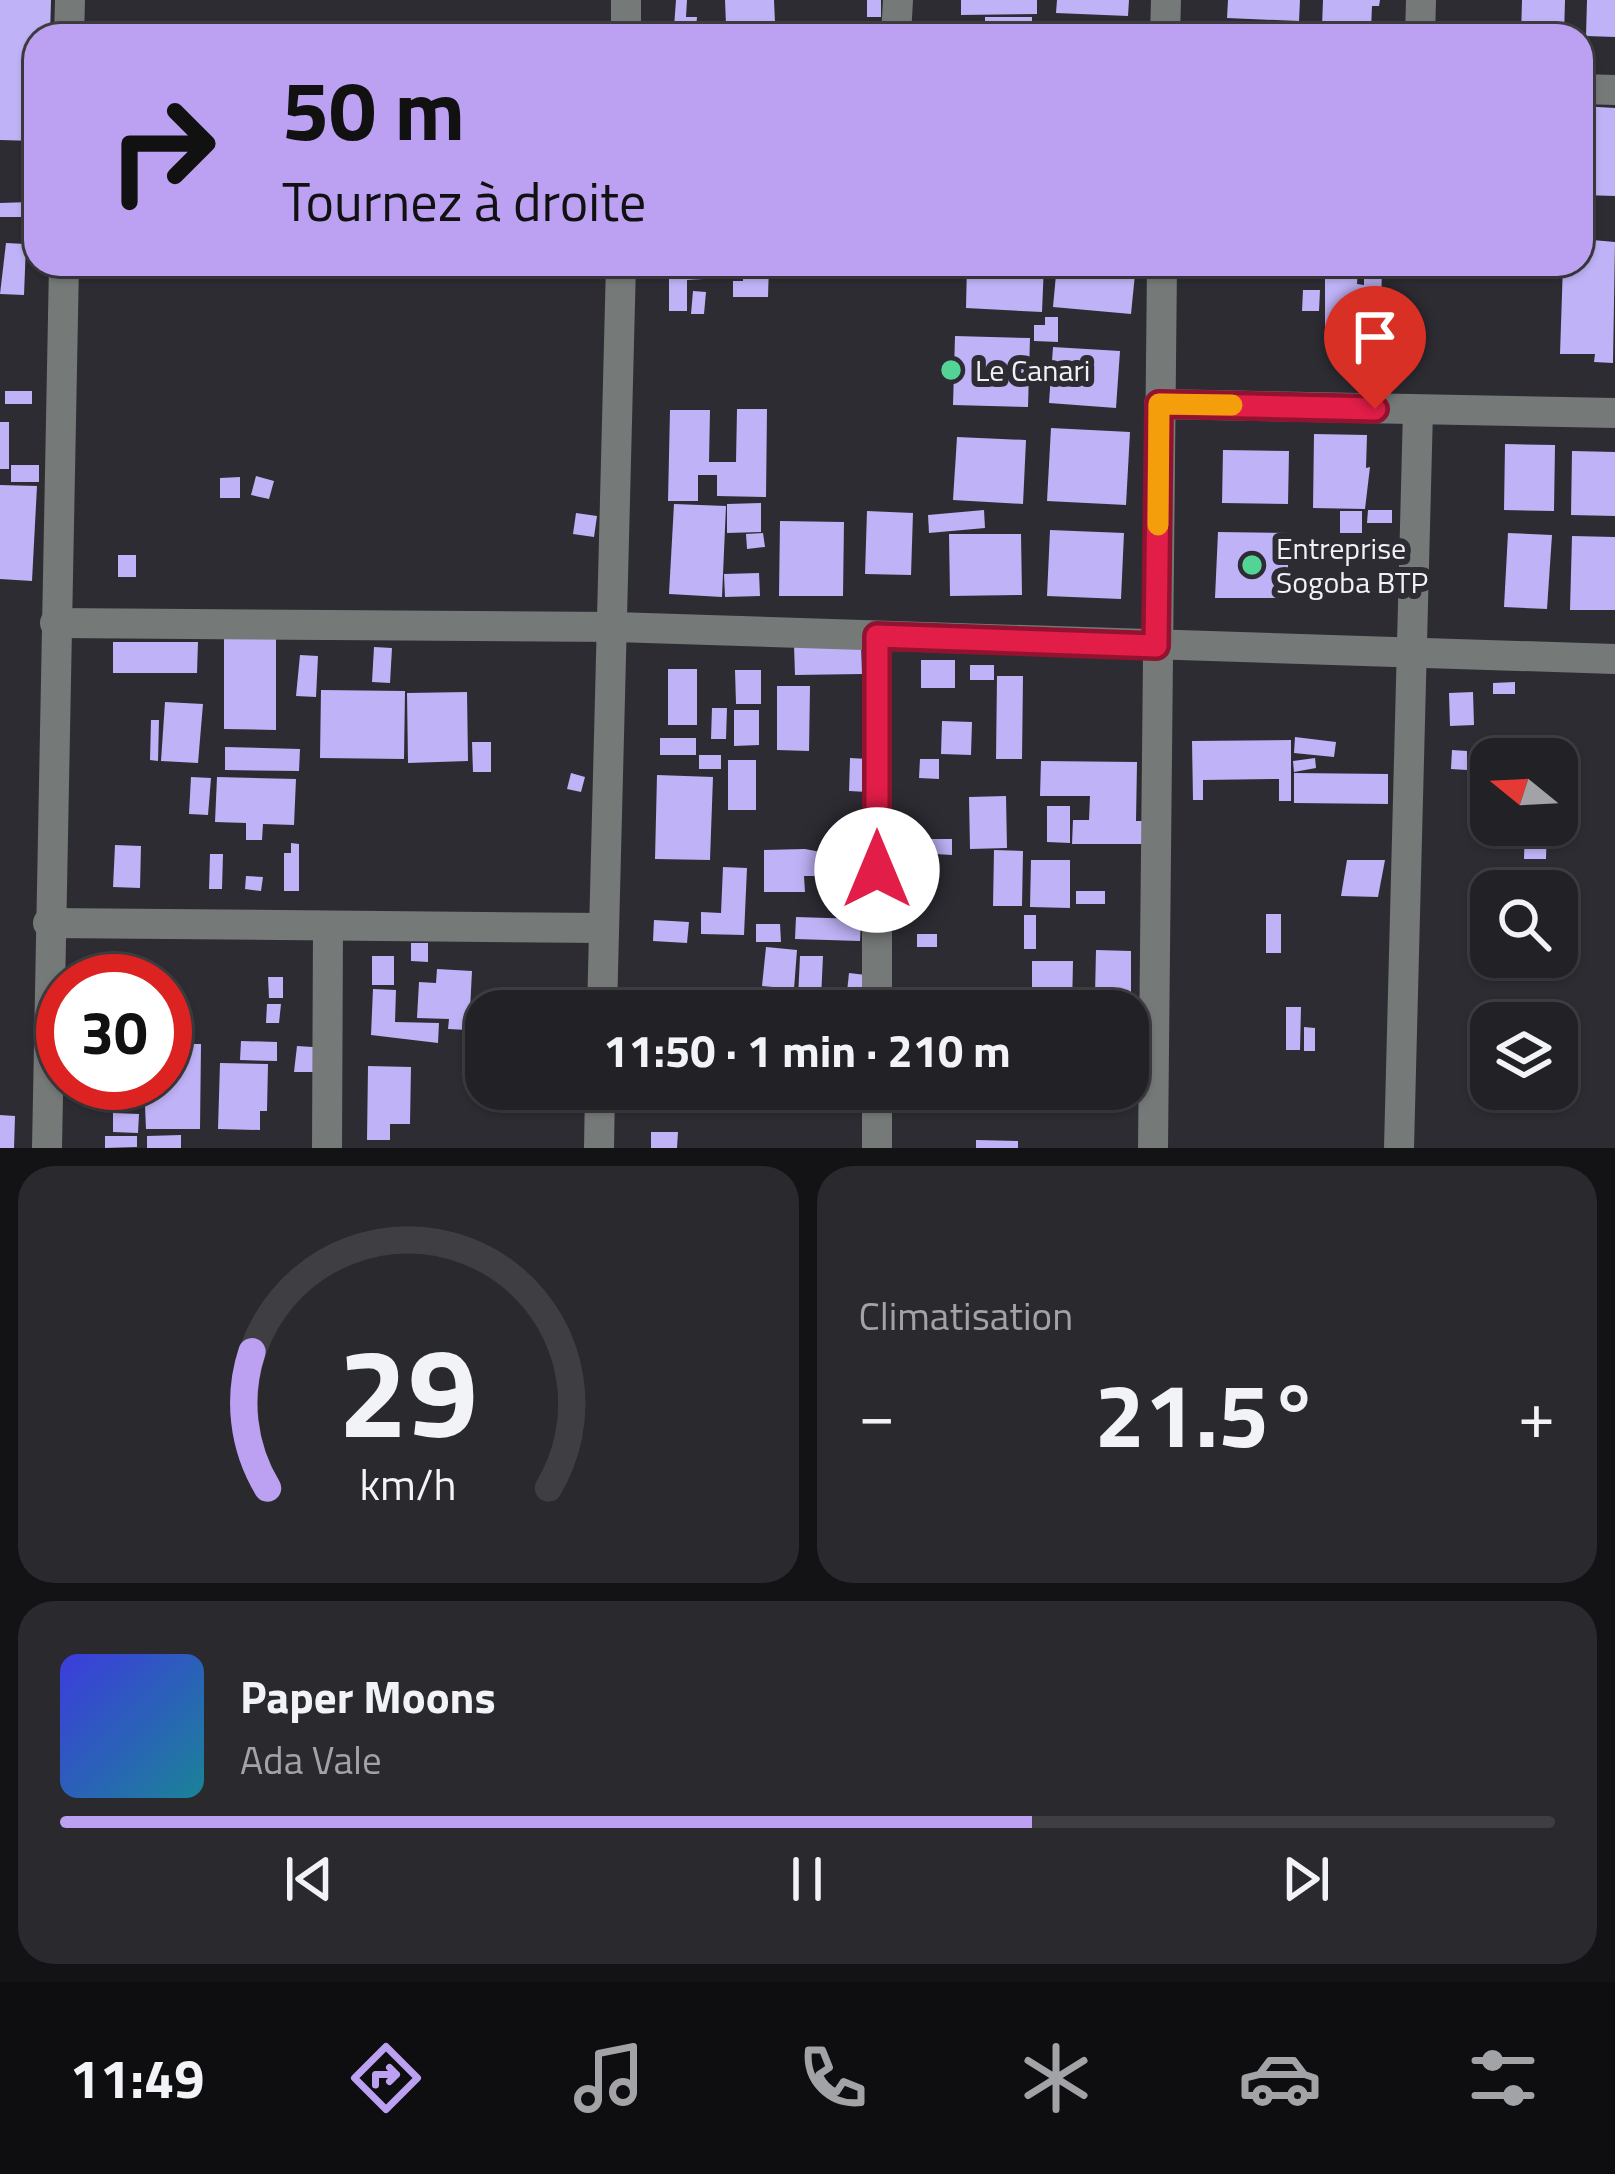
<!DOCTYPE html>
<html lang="fr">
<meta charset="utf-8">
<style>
body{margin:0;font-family:"Titillium Web",sans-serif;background:#2a292e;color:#f1f3f6;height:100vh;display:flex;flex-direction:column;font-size:45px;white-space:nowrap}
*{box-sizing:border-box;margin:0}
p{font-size:39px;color:#a2a3a7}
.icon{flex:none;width:66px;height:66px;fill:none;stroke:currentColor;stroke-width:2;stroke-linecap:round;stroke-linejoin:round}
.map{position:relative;height:1148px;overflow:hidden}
.panel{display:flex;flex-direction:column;gap:18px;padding:18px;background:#131215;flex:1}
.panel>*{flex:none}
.banner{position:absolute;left:24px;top:24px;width:1569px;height:252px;border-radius:36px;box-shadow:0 3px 9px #0004,0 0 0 3px #3f3e43;background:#bca0f2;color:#111;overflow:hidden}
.needle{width:78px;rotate:288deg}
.buttons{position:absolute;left:1470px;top:738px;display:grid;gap:24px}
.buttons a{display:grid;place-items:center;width:108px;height:108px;border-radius:24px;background:#222126;box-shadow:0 3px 9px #0004,0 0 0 3px #3f3e43;font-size:60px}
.speed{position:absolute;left:36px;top:954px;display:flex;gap:24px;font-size:60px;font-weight:700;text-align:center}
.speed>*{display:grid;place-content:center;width:156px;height:156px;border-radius:50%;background:#222126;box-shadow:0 3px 9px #0004,0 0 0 3px #3f3e43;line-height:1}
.speed .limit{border:18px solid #d22;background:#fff;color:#111}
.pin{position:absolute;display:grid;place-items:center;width:102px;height:102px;color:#fff;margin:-123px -51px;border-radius:50% 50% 50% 0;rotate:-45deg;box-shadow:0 0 12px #0007}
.pin .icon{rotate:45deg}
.me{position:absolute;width:132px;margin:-66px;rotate:0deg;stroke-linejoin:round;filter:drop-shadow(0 0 9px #0008)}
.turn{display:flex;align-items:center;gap:42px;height:252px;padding:0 60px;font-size:54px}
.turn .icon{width:156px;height:156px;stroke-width:2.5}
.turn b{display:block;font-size:84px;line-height:102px}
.big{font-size:90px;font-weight:700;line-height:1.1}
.panel .tile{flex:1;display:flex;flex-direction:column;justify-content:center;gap:18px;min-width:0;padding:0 42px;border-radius:36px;background:#2a292e}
.panel .dial{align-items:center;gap:0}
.dial svg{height:312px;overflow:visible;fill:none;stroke:#3f3e43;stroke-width:7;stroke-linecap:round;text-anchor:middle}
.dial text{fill:#f1f3f6;stroke:none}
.song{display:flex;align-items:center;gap:36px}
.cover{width:144px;height:144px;border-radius:18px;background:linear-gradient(135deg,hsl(240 70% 55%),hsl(190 70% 35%))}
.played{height:12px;border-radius:6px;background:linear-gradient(90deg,#bca0f2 65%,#3f3e43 65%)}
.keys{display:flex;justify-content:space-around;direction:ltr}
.heat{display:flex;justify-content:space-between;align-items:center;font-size:66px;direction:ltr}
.panel .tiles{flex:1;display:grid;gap:18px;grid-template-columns:1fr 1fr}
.tile:last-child{grid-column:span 2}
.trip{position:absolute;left:465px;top:990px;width:684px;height:120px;border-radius:36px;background:#222126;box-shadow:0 3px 9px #0004,0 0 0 3px #3f3e43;font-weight:700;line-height:120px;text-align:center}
.tabs{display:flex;height:192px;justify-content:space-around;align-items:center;background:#0e0d0f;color:#a2a3a7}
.tabs .icon{width:84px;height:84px}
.tabs .active{color:#bca0f2}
.tabs b{font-size:54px;color:#f1f3f6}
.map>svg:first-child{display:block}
.building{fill:#bfb2f6}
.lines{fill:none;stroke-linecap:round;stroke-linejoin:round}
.minor{stroke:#757977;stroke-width:30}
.route-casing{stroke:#92132f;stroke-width:30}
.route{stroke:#e11d48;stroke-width:21}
.slow{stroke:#f59e0b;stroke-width:21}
.poi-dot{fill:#53d396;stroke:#2d2c33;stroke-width:4.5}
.labels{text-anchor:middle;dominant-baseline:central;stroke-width:12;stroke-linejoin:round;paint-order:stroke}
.poi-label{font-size:30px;fill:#f2f1f6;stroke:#2d2c33;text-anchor:start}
</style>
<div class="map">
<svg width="1615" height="1148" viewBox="0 0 1615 1148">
<rect width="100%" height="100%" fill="#2d2c33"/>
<!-- building -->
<g class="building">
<polygon points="0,0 51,0 50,36 36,36 36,141 0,140"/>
<polygon points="676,0 687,0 686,17 697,17 696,28 674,27"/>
<polygon points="725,0 774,0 775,23 726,25"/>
<rect x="867" y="0" width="14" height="17"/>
<polygon points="961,0 1037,0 1037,14 961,15"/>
<polygon points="1057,0 1129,0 1128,16 1056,13"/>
<polygon points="1228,0 1300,0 1299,21 1227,18"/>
<polygon points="1323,0 1380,0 1379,6 1372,6 1371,29 1322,27"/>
<polygon points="1522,0 1565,0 1564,36 1521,36"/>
<polygon points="1587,0 1615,0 1615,37 1586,36"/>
<rect x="985" y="17" width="47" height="19"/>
<polygon points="1581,106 1615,108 1615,196 1582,195"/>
<polygon points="30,202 31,217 0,217 0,203"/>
<polygon points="1581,239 1615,242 1613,363 1594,362 1595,354 1560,354 1563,264 1581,264"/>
<polygon points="6,243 26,244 24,295 0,294"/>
<polygon points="743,264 769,264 768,297 733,297 733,281 743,281"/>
<polygon points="967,264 1044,264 1042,312 966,308"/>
<polygon points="1057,264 1136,264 1131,314 1053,307"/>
<polygon points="1325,264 1358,264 1357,284 1364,285 1364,264 1382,264 1381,311 1399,311 1399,330 1325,329"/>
<polygon points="703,266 703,279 687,280 687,311 669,311 669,267"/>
<polygon points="1303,290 1320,290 1319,311 1302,311"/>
<polygon points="693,291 706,292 704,314 691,314"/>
<polygon points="1045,317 1058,317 1058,342 1034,341 1034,325 1045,325"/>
<polygon points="955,336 1030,338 1028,407 953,405"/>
<polygon points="1368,337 1395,337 1395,349 1367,348"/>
<polygon points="1053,347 1120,351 1116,408 1049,403"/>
<rect x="5" y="391" width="27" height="13"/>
<polygon points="737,409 767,409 766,497 717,496 717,475 698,475 698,501 668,501 670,410 710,410 709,462 736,462"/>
<rect x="0" y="422" width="9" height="47"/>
<polygon points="1051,428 1130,432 1126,505 1047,501"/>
<polygon points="1314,434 1367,435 1366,468 1370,467 1365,509 1313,508"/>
<polygon points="957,437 1026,440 1023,504 953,500"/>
<polygon points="1505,444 1555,445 1554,511 1504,510"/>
<polygon points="1223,450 1289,451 1288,504 1222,503"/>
<polygon points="1572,451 1615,452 1615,516 1571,515"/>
<rect x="11" y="465" width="28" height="17"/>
<polygon points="256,476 274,481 269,499 251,495"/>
<polygon points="240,477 240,498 220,498 220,478"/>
<polygon points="0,485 37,486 32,581 0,579"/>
<polygon points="761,503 761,532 727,533 727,504"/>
<polygon points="674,504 726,506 722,597 669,594"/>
<polygon points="984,510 985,528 929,533 928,515"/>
<polygon points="1368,510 1392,510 1392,523 1367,523"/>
<polygon points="867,511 913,513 911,575 865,574"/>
<rect x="1340" y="511" width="22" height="22"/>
<polygon points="576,513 597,516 594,537 573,534"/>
<polygon points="780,521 844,522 843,596 779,596"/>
<polygon points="1050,530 1124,533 1121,599 1047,596"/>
<polygon points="1218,532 1289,533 1287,598 1215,598"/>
<polygon points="763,533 765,547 747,549 746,534"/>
<polygon points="1508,533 1552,535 1547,609 1504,607"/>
<polygon points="949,534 1021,534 1022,595 950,596"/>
<polygon points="1572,536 1615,537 1615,610 1570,610"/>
<rect x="118" y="555" width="18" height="22"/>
<polygon points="759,573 760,596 725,597 724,574"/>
<polygon points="276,634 276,730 224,729 224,635"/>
<polygon points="113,642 198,642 197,673 113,673"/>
<polygon points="861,644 862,674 795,675 794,645"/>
<polygon points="374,647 392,648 390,683 372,682"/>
<polygon points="300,655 318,656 316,697 296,696"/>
<rect x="921" y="660" width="34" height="28"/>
<rect x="970" y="665" width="24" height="15"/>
<rect x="668" y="669" width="29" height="56"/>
<polygon points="735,670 761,670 761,704 736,704"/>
<polygon points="997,676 1023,676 1022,759 996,759"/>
<polygon points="1515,682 1515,694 1493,694 1493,683"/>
<polygon points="777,686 810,686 809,751 777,750"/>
<polygon points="321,690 405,691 404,759 320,758"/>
<polygon points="467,692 468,761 408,763 407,693"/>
<polygon points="1473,692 1474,725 1450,726 1449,693"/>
<polygon points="165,702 203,704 198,763 161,761"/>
<polygon points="712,708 727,708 726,739 711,739"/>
<polygon points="734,710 759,710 759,745 734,746"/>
<polygon points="151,720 159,720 158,761 150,760"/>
<polygon points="942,721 972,722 971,755 941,754"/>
<polygon points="1295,737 1336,742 1334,757 1294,753"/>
<rect x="660" y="738" width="36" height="17"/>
<polygon points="1291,740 1291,801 1279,801 1279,779 1203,780 1203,800 1193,800 1192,741"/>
<polygon points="472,742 491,742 491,772 473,772"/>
<polygon points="225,747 300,749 299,771 225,770"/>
<polygon points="1452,750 1467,751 1467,770 1451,769"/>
<polygon points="1493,753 1491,767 1471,768 1471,754"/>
<rect x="699" y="755" width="22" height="14"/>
<polygon points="850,758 868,759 867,792 849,791"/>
<polygon points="1315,758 1316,768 1294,772 1293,761"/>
<polygon points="920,759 939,759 939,779 919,778"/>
<rect x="728" y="760" width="28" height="50"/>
<polygon points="1041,761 1137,762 1136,821 1148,821 1147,844 1072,844 1073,820 1089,820 1090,796 1040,796"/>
<polygon points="571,773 585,777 581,792 567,789"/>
<polygon points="1294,773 1388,774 1388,804 1294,803"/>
<polygon points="657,775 713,777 710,860 655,859"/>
<polygon points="191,777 211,778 208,815 189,814"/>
<polygon points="217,777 296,779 294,825 263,824 262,840 246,840 246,823 215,822"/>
<polygon points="1006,796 1007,848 970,849 969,797"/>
<polygon points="1047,806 1070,806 1070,843 1047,842"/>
<polygon points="1525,825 1547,825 1546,859 1524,859"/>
<polygon points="919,839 952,839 952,855 918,853"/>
<polygon points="291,843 299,844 299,891 284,891 284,853 291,853"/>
<polygon points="115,845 141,846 140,888 113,887"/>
<polygon points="805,849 826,853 826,876 804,876 805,892 764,892 764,850"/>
<polygon points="994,850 1023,851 1022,906 993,906"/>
<polygon points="210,854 223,854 222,889 209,889"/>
<polygon points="849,854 862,855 860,878 847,877"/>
<polygon points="1031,860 1070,860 1070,908 1030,907"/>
<polygon points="1347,860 1385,860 1378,897 1341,896"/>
<polygon points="723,867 747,868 744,935 701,934 701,912 721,913"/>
<polygon points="246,876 263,877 261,891 245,889"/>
<rect x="1076" y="891" width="29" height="13"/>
<rect x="1266" y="914" width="15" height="39"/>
<rect x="1024" y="915" width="12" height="34"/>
<polygon points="796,917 861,919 860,941 795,939"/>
<polygon points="654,920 689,922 687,943 653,941"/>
<polygon points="756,924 780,924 781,942 756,942"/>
<rect x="917" y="934" width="20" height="13"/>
<polygon points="411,943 428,943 428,962 411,961"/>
<polygon points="766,947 797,950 794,989 762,986"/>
<polygon points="1096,950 1131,951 1131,996 1095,995"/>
<rect x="372" y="956" width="22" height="29"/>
<polygon points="800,956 823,956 821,999 798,998"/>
<polygon points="1032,961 1073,961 1072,1009 1032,1009"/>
<polygon points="437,969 472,971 469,1030 448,1029 449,1019 417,1018 419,982 436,983"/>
<polygon points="849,973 866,975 862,1011 845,1011"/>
<polygon points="268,977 283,977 283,998 269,998"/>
<polygon points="373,989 396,990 395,1022 439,1023 438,1043 371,1035"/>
<polygon points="267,1004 281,1004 279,1023 266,1023"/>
<polygon points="945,1005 1010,1007 1010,1011 944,1011"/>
<polygon points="1286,1007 1301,1007 1300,1050 1286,1050"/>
<polygon points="1304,1027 1315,1028 1315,1051 1304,1051"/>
<polygon points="241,1041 277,1042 277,1061 240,1060"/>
<polygon points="165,1044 201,1044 200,1129 146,1129 144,1083 165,1083"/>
<polygon points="297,1046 313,1047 314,1072 294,1072"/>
<polygon points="220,1063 268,1064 267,1111 260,1111 260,1130 218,1129"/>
<polygon points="368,1066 411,1067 410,1124 390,1124 390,1140 367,1140"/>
<polygon points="113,1113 139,1114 138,1133 113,1132"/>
<polygon points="0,1115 15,1116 14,1148 0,1148"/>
<polygon points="651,1132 678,1132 677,1148 651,1148"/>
<polygon points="181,1135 181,1148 147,1148 147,1136"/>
<polygon points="105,1136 137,1136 137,1147 105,1148"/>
<polygon points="976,1140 1018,1141 1018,1148 976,1148"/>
</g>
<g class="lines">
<!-- minor -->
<g class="minor">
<polyline points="69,36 70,0"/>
<polyline points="626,36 626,0"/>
<polyline points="896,36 898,0"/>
<polyline points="1165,36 1166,0"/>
<polyline points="1420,36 1421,0"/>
<polyline points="1581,89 1615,90"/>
<polyline points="1159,404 1615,413"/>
<polyline points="55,623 615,627 1615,659"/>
<polyline points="48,923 604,928"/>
<polyline points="602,1011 621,264"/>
<polyline points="877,1011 877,636"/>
<polyline points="47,1148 64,264"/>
<polyline points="327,1148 328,926"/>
<polyline points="599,1148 600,1089"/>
<polyline points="877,1148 877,1089"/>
<polyline points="1153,1148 1162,264"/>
<polyline points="1399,1148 1418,410"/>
</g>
</g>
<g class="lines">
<!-- route casing -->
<g class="route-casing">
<polyline id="route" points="877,870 877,636 1156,646 1159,404 1375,409"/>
</g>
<!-- route -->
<use href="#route" class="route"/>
<!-- slow -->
<polyline class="slow" points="1158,525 1159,404 1232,405"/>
</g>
<!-- markers -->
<g class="poi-dot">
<circle cx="951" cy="370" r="12"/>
<circle cx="1252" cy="565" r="12"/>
</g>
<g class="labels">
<!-- poi labels -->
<g class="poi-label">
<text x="975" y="370">Le Canari</text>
<text x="1276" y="548">Entreprise<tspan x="1276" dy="34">Sogoba BTP</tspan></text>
</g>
</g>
</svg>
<div class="buttons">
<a><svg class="needle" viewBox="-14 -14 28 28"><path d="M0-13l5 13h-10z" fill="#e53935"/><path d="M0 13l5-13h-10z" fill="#a2a3a7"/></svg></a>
<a><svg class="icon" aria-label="search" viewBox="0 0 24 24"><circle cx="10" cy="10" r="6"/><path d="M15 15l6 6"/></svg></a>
<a><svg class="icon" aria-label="layers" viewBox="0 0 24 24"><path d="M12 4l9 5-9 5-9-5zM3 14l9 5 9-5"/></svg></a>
</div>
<div class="speed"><div class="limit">30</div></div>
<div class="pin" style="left:1375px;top:409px;background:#d93025"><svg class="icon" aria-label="arrive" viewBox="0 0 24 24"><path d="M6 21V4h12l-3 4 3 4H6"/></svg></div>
<svg class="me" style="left:877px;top:870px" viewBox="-20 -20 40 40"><circle r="19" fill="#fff"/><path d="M0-13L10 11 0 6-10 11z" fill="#e11d48"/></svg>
<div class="trip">11:50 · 1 min · 210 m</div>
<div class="banner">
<div class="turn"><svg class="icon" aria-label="right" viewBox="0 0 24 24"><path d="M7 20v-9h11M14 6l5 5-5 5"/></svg><div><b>50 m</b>Tournez à droite</div></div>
</div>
</div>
<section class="panel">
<div class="tiles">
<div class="tile dial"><svg viewBox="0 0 100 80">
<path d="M14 69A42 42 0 1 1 86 69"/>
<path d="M14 69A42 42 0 0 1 10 34" stroke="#bca0f2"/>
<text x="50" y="56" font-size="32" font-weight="700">29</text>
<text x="50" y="72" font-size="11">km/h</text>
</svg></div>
<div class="tile"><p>Climatisation</p>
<div class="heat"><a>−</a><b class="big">21.5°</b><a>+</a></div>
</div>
<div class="tile">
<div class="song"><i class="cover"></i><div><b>Paper Moons</b><p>Ada Vale</p></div></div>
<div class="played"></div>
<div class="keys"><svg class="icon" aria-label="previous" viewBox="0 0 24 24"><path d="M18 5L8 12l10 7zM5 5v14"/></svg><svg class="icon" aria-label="pause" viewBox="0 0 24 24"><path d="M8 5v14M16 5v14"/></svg><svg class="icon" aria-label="next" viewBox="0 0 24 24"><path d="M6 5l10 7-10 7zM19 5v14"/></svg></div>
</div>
</div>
</section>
<nav class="tabs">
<b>11:49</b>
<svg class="icon active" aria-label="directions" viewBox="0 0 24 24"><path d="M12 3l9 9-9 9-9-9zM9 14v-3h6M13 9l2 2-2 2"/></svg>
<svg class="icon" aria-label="music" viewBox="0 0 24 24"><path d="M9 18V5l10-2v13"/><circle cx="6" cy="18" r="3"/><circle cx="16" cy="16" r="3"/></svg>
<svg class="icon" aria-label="phone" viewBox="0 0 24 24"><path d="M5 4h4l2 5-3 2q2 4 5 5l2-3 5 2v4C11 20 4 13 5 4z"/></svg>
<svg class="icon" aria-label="climate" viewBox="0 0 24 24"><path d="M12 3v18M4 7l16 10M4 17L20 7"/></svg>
<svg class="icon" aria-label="car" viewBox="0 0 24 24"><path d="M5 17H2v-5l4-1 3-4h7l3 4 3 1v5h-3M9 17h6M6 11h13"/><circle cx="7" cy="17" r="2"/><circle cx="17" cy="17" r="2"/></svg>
<svg class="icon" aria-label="filters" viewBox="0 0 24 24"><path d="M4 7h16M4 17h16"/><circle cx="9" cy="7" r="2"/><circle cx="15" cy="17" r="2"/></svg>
</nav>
